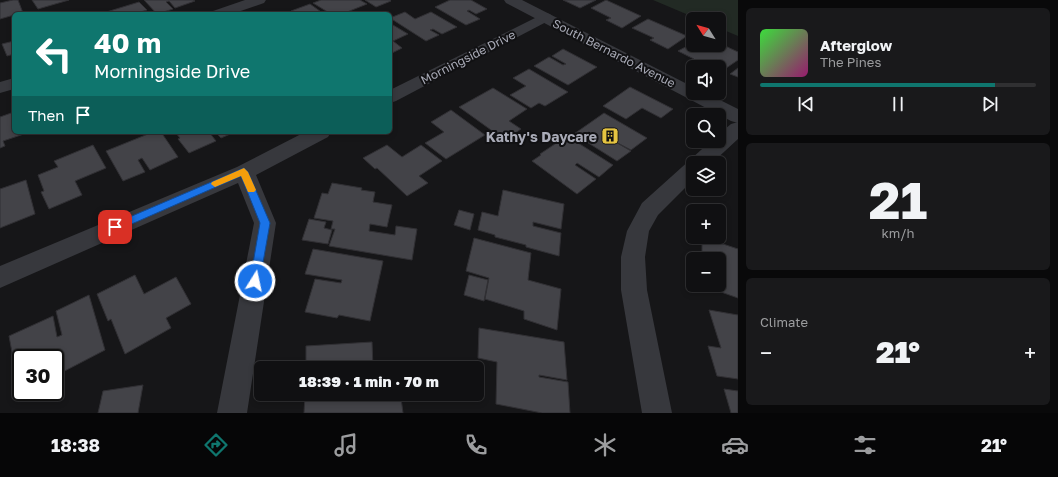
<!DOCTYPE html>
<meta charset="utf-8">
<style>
body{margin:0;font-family:"Golos Text",sans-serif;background:#19191b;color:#f1f3f6;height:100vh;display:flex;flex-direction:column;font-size:15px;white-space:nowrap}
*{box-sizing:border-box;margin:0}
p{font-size:13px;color:#9c9d9f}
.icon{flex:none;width:22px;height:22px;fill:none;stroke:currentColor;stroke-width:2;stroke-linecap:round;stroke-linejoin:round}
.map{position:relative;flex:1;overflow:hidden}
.details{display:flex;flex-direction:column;gap:8px;padding:8px;background:#09090a;width:320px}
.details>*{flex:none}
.banner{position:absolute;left:12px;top:12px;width:380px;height:122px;border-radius:6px;box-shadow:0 2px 6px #0003,0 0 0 1px #303032;background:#0f766e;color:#fff;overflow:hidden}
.needle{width:26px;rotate:307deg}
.buttons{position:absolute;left:686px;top:12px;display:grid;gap:8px}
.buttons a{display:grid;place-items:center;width:40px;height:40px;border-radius:6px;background:#101012;box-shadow:0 2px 6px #0003,0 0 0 1px #303032;font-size:20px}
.speed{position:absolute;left:12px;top:349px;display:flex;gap:8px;font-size:20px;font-weight:700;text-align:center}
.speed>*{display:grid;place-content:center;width:52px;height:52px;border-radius:50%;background:#101012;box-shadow:0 2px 6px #0003,0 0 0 1px #303032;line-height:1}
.speed .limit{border:2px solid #111;border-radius:6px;background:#fff;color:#111}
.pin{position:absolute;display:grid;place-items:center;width:34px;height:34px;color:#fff;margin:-17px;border-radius:8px;box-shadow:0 2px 6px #0006}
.me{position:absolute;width:44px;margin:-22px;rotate:10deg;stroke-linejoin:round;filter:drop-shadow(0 0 3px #0008)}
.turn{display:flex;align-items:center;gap:14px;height:84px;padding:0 16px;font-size:18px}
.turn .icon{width:52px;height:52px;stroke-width:2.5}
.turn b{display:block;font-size:28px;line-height:34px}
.then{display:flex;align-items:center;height:38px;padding:0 16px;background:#0003;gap:8px;font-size:15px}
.big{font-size:30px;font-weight:800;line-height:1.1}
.details .widget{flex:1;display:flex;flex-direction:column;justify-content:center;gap:6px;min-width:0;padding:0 14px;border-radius:6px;background:#19191b}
.details .dial{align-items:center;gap:0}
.dial b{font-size:52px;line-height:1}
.song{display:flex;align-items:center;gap:12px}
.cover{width:48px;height:48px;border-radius:6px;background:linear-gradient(135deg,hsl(120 70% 55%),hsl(320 70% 35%))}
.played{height:4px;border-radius:2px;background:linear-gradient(90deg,#0f766e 85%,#303032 85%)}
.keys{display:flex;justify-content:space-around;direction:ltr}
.heat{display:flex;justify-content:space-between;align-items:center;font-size:22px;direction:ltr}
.trip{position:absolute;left:254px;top:361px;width:230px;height:40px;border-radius:6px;background:#101012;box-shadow:0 2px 6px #0003,0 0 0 1px #303032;font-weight:800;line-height:40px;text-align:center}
.dock{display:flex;height:64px;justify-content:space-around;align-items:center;background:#060607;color:#9c9d9f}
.dock .icon{width:28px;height:28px}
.dock .active{color:#0f766e}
.dock b{font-size:18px;color:#f1f3f6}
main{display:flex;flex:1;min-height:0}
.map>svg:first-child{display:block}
.green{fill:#222a24}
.building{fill:#434348;stroke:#313034}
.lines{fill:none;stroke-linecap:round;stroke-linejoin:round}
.minor{fill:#37383d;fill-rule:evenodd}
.tertiary{fill:#37383d;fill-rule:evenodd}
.route{fill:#1a73e8;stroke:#114b97}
.slow{fill:#f59e0b}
.labels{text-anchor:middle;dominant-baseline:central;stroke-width:4;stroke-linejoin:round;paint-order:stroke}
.far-street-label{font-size:12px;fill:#a9abb7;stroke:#111113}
.poi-label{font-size:14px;font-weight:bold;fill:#a9abb7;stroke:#111113;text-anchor:end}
</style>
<main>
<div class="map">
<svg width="738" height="413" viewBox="0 0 738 413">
<rect width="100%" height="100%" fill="#161618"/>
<!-- green -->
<polygon class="green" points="653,0 738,0 738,36 719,28 719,19 698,19"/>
<!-- building -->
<g class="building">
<polygon points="13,0 18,0 23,13 14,14 14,15 0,19 0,3"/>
<polygon points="32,0 69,0 38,9"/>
<polygon points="144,0 193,0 195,1 175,8 169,1 166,2 173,9 157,14"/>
<polygon points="321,0 360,0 367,4 347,12 350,14 331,14 313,3"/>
<polygon points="365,0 390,0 391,1 376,7"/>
<polygon points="450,0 471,0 487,9 476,14 469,10 467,11 480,19 466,25 435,7"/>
<polygon points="563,0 596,0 580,8"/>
<polygon points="606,0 641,16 622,28 606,20 611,18 591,8"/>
<polygon points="139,2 147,10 134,14 100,14"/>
<polygon points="310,4 324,14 295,14 291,11"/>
<polygon points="405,12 415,19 431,12 457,27 442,34 433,29 430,30 439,35 426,41 390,18"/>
<polygon points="648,19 687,36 668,49 650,40 654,38 632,28"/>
<polygon points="393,25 408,34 393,41 402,48 390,54 390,26"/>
<polygon points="14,41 14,54 7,56 2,44"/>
<polygon points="693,43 693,45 719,45 719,43 738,52 738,60 719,73 719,67 705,67 691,60 694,59 678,51"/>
<polygon points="563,49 597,67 568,85 534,66 549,57 563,65 566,64 552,56"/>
<polygon points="738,68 738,77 730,74"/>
<polygon points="529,69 568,92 545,106 539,103 531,108 510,95 526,86 513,78"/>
<polygon points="630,87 673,109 661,118 642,108 626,119 603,106"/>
<polygon points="493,88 527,109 509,121 521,129 505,140 459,107"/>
<polygon points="451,110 485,135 446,159 425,143 444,132 431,122"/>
<polygon points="14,112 14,132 27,133 3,141 5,146 0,148 0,117"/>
<polygon points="604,113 647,138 631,150 612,140 631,151 617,161 574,134"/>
<polygon points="153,132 161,132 178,157 150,170 142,158 138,160 145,172 123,181 106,151"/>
<polygon points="175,132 209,132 216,141 189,153 178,139 180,138"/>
<polygon points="215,132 235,132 221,138"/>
<polygon points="567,136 613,165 599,177 577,163 575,165 596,179 577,194 532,161 541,155 540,154"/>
<polygon points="93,145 106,168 75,181 82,195 49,209 41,192 44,191 38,175 58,167 54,161"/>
<polygon points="387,145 402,157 421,145 442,161 419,176 428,183 407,196 377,168 375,169 363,158"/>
<polygon points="26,180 35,214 0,228 0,189"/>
<polygon points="332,183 362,188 361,190 375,192 373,202 392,205 387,227 370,224 369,231 395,235 396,226 417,229 412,260 329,246 335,229 331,229 333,221 314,218 322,193 328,194"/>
<polygon points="503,190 564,204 561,229 533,222 533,226 561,233 559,256 526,247 526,245 495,237 495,235 478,230 482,212 498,216"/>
<polygon points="459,210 474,214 470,230 454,225"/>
<polygon points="309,219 326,222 324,228 332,230 328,244 302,240"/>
<polygon points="702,237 738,249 738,298 701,285 719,285 719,259 702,259"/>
<polygon points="474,238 531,253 528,280 561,289 557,330 524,319 524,311 485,299 489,278 466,271"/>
<polygon points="313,249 383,261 370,321 339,315 337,318 305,312 315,279 341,283 342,280 305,274"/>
<polygon points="135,275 144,294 176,277 191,304 166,318 171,328 125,354 111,319 108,321 97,294"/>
<polygon points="469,275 488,280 484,301 464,295"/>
<polygon points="89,295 105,350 55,376 55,358 21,358 21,378 18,361 14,363 9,336 53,316 57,337 62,335 56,311"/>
<polygon points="709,310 738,315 738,379 717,376 708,346 721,348"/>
<polygon points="479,328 564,342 567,380 539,375 539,377 568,382 570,413 542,413 496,404 497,362 478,358"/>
<polygon points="372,342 373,368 306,368 306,346"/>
<polygon points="143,385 138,413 98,413 103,391"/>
<polygon points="724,389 738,391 738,413 731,413"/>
<polygon points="305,394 390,394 390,398 401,398 403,413 304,413"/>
</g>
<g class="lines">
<!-- minor -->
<g class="minor">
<polygon points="245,0 266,0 264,3 232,14 211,14 213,11"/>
<polygon points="545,13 550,14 552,17 550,20 396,101 390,103 390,90"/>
<polygon points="14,78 14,89 0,93 0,82"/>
<polygon points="738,122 738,139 712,163 693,163 693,180 658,215 649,231 645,257 647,290 672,413 642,413 621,290 621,257 627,231 642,203 711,141 719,141 719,134 731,124"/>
<polygon points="305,132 331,132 328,137 256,175 276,223 247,413 217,413 254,223 238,183 0,288 0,266 237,167"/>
</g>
<!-- tertiary -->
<polygon class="tertiary" points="504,0 522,0 693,87 693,93 706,93 738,109 738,123 731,121 506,3"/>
</g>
<!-- route -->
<polygon class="route" points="244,168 248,172 270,223 259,285 255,286 251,285 250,281 260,223 241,176 118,230 111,230 110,227 111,225"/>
<!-- slow -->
<polygon class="slow" points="244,168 248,172 256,190 254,192 248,192 241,176 215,187 211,184 212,182"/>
<!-- icons -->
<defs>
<g id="building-square" transform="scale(0.9)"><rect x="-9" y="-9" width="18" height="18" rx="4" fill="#e5c441" stroke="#111113"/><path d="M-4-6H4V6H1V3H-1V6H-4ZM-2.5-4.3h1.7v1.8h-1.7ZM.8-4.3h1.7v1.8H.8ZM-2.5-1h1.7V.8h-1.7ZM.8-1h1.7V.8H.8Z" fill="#111"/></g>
</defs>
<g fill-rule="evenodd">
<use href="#building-square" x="610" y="136"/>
</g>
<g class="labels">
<!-- far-street labels -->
<g class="far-street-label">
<text transform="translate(614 53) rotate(27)">South Bernardo Avenue</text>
<text transform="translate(468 57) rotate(-27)">Morningside Drive</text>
</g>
<!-- poi labels -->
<g class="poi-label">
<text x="597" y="136">Kathy's Daycare</text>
</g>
</g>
</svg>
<div class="buttons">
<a><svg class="needle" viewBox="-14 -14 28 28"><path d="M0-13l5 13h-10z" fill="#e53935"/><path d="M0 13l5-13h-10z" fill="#9c9d9f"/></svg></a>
<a><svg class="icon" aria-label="sound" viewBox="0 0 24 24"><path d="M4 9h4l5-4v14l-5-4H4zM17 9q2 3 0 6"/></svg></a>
<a><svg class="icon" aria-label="search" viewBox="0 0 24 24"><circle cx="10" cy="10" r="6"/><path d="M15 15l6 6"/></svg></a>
<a><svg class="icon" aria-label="layers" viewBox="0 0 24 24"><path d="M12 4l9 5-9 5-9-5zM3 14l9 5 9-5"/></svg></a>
<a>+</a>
<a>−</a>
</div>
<div class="speed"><div class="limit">30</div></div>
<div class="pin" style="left:115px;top:227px;background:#d93025"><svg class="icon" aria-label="arrive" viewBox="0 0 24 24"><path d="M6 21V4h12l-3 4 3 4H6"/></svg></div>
<svg class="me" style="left:255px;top:281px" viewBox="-20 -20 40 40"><circle r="17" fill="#1a73e8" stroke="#fff" stroke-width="3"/><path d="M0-11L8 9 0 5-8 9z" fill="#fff"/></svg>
<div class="trip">18:39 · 1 min · 70 m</div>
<div class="banner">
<div class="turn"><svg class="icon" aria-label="left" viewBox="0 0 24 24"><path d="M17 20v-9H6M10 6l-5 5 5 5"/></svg><div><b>40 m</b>Morningside Drive</div></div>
<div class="then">Then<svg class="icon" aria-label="arrive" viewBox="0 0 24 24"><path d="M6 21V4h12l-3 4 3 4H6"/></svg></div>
</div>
</div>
<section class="details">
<div class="widget">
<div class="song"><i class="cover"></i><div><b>Afterglow</b><p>The Pines</p></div></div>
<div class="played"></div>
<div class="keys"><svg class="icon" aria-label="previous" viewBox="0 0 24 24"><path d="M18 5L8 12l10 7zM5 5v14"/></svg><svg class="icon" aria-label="pause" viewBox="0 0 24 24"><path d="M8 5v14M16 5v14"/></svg><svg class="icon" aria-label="next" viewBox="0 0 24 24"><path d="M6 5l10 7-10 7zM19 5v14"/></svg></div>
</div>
<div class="widget dial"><b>21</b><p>km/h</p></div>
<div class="widget"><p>Climate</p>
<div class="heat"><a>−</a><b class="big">21°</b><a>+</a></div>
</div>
</section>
</main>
<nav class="dock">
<b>18:38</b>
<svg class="icon active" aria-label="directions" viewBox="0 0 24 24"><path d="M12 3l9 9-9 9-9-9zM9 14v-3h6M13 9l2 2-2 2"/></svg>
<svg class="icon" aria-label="music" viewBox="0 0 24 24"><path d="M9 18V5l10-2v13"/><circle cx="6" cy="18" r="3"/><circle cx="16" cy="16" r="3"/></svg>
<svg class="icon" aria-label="phone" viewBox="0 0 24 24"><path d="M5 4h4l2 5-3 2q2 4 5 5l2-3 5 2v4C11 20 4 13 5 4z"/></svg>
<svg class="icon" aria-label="climate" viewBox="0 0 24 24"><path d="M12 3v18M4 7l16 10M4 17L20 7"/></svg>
<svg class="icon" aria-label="car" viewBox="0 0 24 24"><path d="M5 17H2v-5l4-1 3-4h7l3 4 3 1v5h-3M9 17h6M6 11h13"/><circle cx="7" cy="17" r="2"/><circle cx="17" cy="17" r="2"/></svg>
<svg class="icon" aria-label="filters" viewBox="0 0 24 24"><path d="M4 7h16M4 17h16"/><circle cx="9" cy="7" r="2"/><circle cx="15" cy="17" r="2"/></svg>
<b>21°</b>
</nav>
